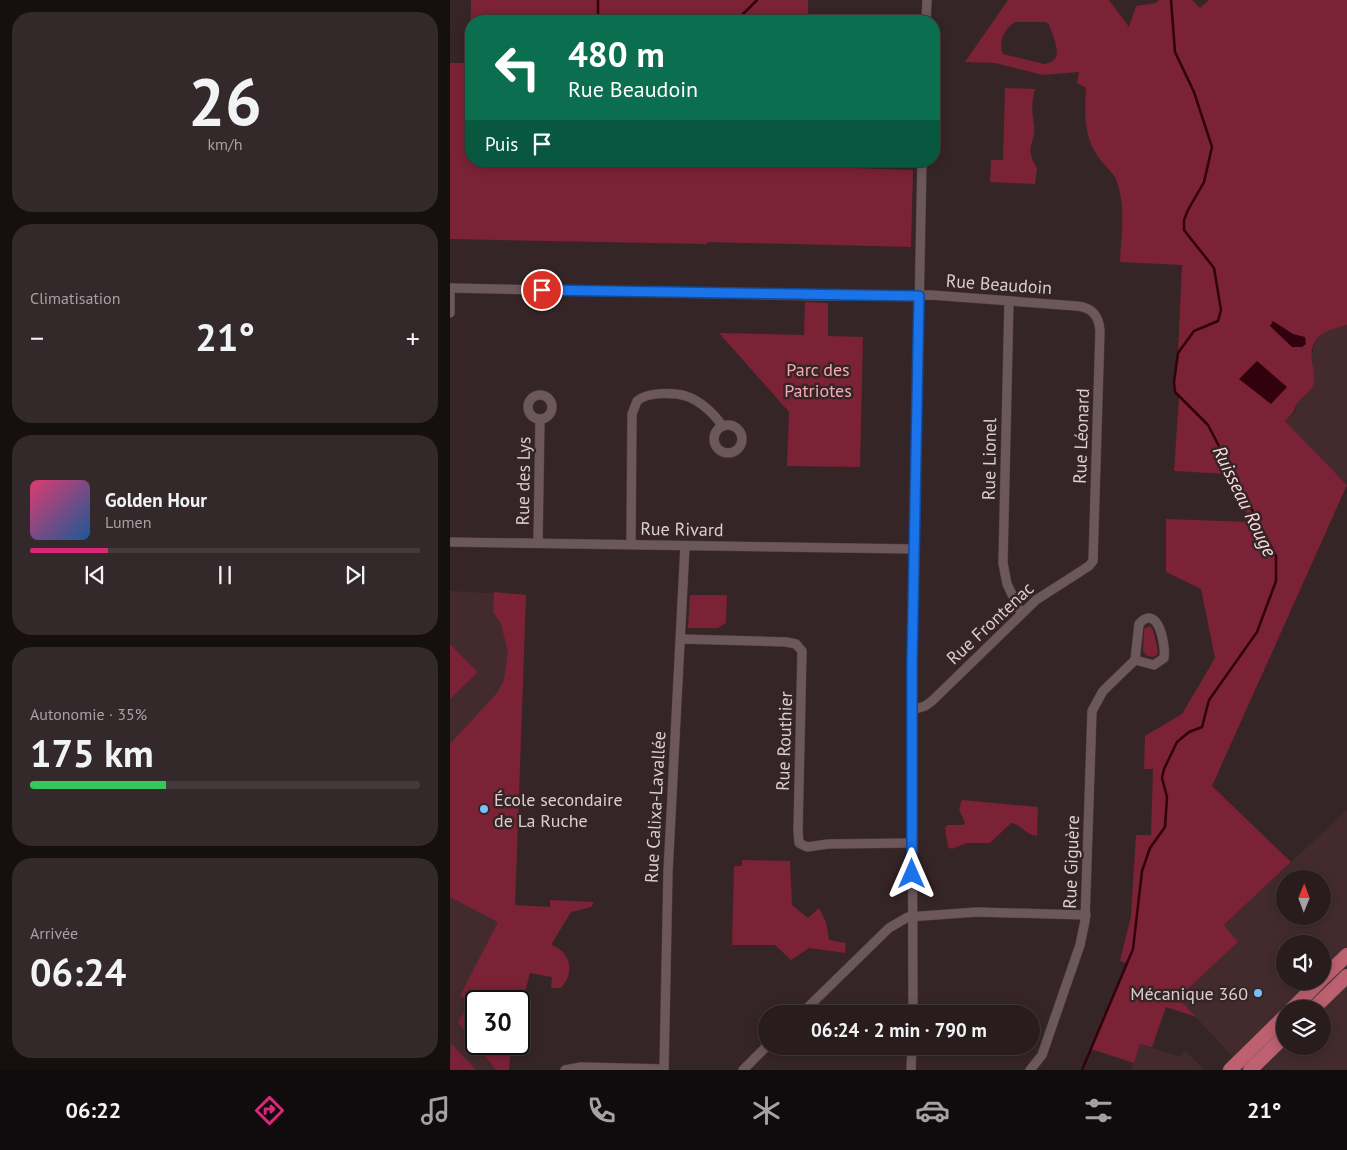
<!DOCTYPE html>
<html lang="fr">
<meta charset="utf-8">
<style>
body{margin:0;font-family:"PT Sans",sans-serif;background:#34292a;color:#f1f3f6;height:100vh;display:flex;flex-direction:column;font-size:19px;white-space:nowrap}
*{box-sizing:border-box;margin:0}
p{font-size:16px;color:#a5a1a4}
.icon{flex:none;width:28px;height:28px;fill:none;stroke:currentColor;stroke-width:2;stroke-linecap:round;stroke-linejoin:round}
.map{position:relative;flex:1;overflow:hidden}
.details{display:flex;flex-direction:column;gap:12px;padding:12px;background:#160f10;width:450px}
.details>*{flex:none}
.guide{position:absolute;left:15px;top:15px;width:475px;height:152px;border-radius:20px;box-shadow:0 2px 12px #0003,0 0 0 1px #443a3b;background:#0b6e4f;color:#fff;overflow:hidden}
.needle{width:32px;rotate:1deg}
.controls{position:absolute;left:826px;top:870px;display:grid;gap:10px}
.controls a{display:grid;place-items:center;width:55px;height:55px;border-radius:50%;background:#281c1d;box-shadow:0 2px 12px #0003,0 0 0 1px #443a3b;font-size:25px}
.speed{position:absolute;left:15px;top:990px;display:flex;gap:10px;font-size:25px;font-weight:700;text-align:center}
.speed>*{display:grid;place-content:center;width:65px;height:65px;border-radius:50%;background:#281c1d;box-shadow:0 2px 12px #0003,0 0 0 1px #443a3b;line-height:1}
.speed .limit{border:2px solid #111;border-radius:8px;background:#fff;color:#111}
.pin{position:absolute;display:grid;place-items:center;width:42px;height:42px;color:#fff;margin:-21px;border:2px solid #fff;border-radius:50%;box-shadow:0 1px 5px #0007}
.me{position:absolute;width:55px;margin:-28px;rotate:0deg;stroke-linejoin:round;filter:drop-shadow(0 0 4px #0008)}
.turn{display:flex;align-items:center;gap:18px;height:105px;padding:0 20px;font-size:22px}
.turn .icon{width:65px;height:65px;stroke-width:2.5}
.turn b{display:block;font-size:35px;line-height:42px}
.then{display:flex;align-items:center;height:48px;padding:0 20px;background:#0003;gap:10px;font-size:19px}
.big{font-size:38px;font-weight:600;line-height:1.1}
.details .widget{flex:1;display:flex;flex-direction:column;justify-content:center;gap:8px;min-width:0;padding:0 18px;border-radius:20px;background:#34292a}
.details .dial{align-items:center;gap:0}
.dial b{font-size:65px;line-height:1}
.song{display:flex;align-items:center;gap:15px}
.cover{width:60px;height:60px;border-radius:8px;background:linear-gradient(135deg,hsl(340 70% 55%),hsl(210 70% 35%))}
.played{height:5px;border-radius:2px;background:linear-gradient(90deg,#db2777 20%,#443a3b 20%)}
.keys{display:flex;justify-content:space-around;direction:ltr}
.heat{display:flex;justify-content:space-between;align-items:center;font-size:28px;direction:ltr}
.charge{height:8px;border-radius:4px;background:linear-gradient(90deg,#34c759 35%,#443a3b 0)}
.trip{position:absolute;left:308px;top:1005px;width:282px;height:50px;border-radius:25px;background:#281c1d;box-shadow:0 2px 12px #0003,0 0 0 1px #443a3b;font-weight:600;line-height:50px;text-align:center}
.tabs{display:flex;height:80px;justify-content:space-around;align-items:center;background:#100b0c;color:#a5a1a4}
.tabs .icon{width:35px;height:35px}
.tabs .active{color:#db2777}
.tabs b{font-size:22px;color:#f1f3f6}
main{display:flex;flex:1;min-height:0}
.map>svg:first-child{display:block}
.built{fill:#432b2d;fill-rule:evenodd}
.green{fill:#7b2236;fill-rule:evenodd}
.water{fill:#31020e}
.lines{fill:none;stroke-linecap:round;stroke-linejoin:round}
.stream{stroke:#31020e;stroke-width:2.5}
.minor-casing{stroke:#4e4042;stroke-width:10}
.primary-casing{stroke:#4e4042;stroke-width:15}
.minor{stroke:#6c585a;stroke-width:9}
.primary{stroke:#bd6171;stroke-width:14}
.route-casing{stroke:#114b97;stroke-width:12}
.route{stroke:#1a73e8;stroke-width:9}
.poi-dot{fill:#7abff8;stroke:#362527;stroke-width:2}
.labels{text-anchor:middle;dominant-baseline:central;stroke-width:5;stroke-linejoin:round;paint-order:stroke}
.street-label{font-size:18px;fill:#dacecf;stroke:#362527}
.park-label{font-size:18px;fill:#f7a8b1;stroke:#362527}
.poi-label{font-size:18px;fill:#dacecf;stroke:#362527;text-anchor:start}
.water-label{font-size:19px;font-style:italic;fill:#f8dcdf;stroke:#362527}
</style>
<main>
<section class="details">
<div class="widget dial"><b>26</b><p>km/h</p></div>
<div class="widget"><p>Climatisation</p>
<div class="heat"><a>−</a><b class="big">21°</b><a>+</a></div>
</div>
<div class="widget">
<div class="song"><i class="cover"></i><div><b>Golden Hour</b><p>Lumen</p></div></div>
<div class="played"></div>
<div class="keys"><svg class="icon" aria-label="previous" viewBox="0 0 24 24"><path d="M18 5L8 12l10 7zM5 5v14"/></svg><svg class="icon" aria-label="pause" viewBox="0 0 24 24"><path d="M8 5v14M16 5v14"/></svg><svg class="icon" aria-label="next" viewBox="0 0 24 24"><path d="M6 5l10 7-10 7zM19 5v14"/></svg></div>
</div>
<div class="widget"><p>Autonomie · 35%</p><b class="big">175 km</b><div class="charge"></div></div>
<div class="widget"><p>Arrivée</p><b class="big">06:24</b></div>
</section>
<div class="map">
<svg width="897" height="1070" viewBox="0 0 897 1070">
<rect width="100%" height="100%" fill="#362527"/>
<!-- built -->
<g class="built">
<polygon points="897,325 897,485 835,421 845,413 848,402 863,386 862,355 866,340 877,330"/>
<polygon points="0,591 76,595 62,1001 26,1001 26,1044 59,1070 0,1070"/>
<path d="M897 810V1070H772L784 1058 728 998 788 942 773 926ZM835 879H872V916H835ZM835 944H872V981H835ZM835 1009H872V1046H835Z"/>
<polygon points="690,1044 730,1057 736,1051 754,1070 681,1070"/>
</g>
<!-- green -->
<g class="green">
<polygon points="21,0 358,0 358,21 21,21 21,161 403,161 404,168 463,170 461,247 257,242 257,244 0,239 0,63 20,63"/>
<path d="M558 0H659L679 27 686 6 706 3 709 0H742L750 8 759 0H897V325C875 331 859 335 862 362 863 368 865 376 864 382 863 390 855 394 850 400 842 409 847 411 835 421L897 485 762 786 841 862 774 925 788 942 728 998 746 1017 716 1007 702 1047 690 1044 684 1063 641 1049 677 963 670 961 681 916 686 835H701L703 769H694L695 736 732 714 765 658 751 589 716 572V519L801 522 778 474 724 471 729 397 723 387 728 353 732 265 670 262C671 236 676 207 667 182 664 172 652 164 647 155 633 134 635 111 636 88L627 83 629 72 593 75 545 63 515 62ZM565 22H595L599 24C603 38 617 61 594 64L553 54C548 42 554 29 565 22Z"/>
<path d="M555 88 585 89C581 103 582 112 584 125 586 146 573 145 587 168L585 184 540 182 541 160H553Z"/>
<polygon points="355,302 378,303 378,336 413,337 410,467 337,466 339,412 269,333 354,335"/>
<path d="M44 592 76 595 65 905 100 907V900L144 902 141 907 121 912 101 945C121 951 125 973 111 988H101L102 977 80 973 69 1015V1001H26V1044H61L59 1070H46L8 1023 19 1001 10 996 48 922 0 897V744L47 693 54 680 58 652 51 624 43 612Z"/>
<polygon points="240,595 277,595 276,623 268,628 238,628"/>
<polygon points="700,626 703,630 708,651 707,655 703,657 697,656 693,651 694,629"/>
<polygon points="0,644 28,672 0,699"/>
<path d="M512 800 588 807 587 836C574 834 573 825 561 823L540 843H516L502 849 498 847 495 828 497 825H513L515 823 509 809Z"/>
<polygon points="292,860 340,861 342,905 358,918 369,908 376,922 379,940 396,943 395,953 359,948 341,960 325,945 282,945 284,866 292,866"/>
<polygon points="1,1043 26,1070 0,1070"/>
</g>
<!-- water -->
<g class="water">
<polygon points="823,321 843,334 855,337 856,344 852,347 842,347 820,326"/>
<polygon points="807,361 837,387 821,404 789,379"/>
</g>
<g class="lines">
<!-- stream -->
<g class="stream">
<polyline points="148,0 148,21"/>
<polyline points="286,21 307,0"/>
<polyline points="632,1070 683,949 692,871 700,848 715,827 717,797 712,778 714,769 727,742 739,732 752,727 759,700 807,632 826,581 826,556 758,425 725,392 724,382 728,353 744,331 768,321 771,310 764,268 734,230 734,220 738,210 754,182 762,147 744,92 725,52 721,0"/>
</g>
<!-- minor casing -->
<g class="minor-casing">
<g id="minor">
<polyline points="476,21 477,0"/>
<path d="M0 288 368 296 481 295 626 306C641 307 649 315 650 331L643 561 639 566 586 600 482 701 475 706 462 710"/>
<polyline points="559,301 553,563 557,584 571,613"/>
<polyline points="0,313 0,288"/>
<circle cx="90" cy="407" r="12"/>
<circle cx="278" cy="439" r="14"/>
<polyline points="0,542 464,549"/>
<polyline points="88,543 90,419"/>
<path d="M181 544 182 414 187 401C197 392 223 392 236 396 249 400 265 414 272 426"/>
<polyline points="231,639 336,642 346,644 352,651 348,831 349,843 357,847 378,844 462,843"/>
<polyline points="351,1014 439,928 458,917 527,912 636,915"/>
<polyline points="463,1014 462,664 472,161"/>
<polyline points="115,1070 131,1067 214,1069"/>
<polyline points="214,1070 218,872 235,546"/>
<polyline points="293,1070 317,1046"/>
<polyline points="461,1070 462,1046"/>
<path d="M580 1070 592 1055 630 945 635 921 642 711 653 691 685 660 689 624C708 603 716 644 714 658L704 665 685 660"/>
</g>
</g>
<!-- primary casing -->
<g class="primary-casing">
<g id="primary">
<polyline points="872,979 897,955"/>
<polyline points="842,1009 870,981"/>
<polyline points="863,1009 897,976"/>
<polyline points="780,1070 835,1016"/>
<polyline points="800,1070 835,1036"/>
</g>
</g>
<!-- minor -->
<use href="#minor" class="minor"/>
<!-- primary -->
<use href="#primary" class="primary"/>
</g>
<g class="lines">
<!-- route casing -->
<g class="route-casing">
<polyline id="route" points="92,290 469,296 462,664 462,874"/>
</g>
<!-- route -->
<use href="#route" class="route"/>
</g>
<!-- markers -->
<g class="poi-dot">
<circle cx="34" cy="809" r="5"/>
<circle cx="808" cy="993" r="5"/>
</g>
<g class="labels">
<!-- street labels -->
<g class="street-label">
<text transform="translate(549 284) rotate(4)">Rue Beaudoin</text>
<text transform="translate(631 436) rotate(-88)">Rue Léonard</text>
<text transform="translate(539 459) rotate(-89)">Rue Lionel</text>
<text transform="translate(73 481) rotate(-89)">Rue des Lys</text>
<text transform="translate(232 529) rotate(1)">Rue Rivard</text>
<text transform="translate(540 623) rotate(-43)">Rue Frontenac</text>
<text transform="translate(334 741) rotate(-88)">Rue Routhier</text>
<text transform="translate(205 807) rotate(-87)">Rue Calixa-Lavallée</text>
<text transform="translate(621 862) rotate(-88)">Rue Giguère</text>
</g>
<!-- park labels -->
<g class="park-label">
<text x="368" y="369">Parc des<tspan x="368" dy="21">Patriotes</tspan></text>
</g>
<!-- poi labels -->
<g class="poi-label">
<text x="44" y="799">École secondaire<tspan x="44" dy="21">de La Ruche</tspan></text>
<text x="798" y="993" text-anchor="end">Mécanique 360</text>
</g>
<!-- water labels -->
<g class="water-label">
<text transform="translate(795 501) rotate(64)">Ruisseau Rouge</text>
</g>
</g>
</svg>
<div class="controls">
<a><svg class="needle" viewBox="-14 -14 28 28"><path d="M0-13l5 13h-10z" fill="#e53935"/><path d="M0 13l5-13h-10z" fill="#a5a1a4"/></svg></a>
<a><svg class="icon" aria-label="sound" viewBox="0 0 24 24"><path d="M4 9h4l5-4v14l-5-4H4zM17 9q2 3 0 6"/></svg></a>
<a><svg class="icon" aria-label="layers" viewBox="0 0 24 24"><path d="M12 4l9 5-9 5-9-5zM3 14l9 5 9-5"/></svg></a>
</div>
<div class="speed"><div class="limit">30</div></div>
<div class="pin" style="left:92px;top:290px;background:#d93025"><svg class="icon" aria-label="arrive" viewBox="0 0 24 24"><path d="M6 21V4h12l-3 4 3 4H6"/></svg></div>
<svg class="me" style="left:462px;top:874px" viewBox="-20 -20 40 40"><path d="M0-17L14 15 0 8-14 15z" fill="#1a73e8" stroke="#fff" stroke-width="4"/></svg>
<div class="trip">06:24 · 2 min · 790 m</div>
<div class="guide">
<div class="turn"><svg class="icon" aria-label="left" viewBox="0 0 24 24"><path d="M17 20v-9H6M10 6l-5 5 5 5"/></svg><div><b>480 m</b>Rue Beaudoin</div></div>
<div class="then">Puis<svg class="icon" aria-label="arrive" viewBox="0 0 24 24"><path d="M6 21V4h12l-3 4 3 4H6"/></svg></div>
</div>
</div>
</main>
<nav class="tabs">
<b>06:22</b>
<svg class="icon active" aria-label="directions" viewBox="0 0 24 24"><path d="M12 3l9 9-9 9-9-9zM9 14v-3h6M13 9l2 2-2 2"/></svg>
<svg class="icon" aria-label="music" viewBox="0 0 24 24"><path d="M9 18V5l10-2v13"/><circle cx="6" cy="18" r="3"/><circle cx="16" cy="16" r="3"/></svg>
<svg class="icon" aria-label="phone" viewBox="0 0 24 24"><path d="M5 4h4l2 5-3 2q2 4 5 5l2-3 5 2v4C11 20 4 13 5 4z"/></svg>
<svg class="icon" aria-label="climate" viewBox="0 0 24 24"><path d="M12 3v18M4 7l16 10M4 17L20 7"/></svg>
<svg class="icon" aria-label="car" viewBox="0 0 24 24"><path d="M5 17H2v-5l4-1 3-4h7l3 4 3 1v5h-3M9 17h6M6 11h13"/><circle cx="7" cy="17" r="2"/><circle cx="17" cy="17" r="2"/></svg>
<svg class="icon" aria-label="filters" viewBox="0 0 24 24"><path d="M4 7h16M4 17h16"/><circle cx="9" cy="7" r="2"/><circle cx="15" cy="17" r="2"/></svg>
<b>21°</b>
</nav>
